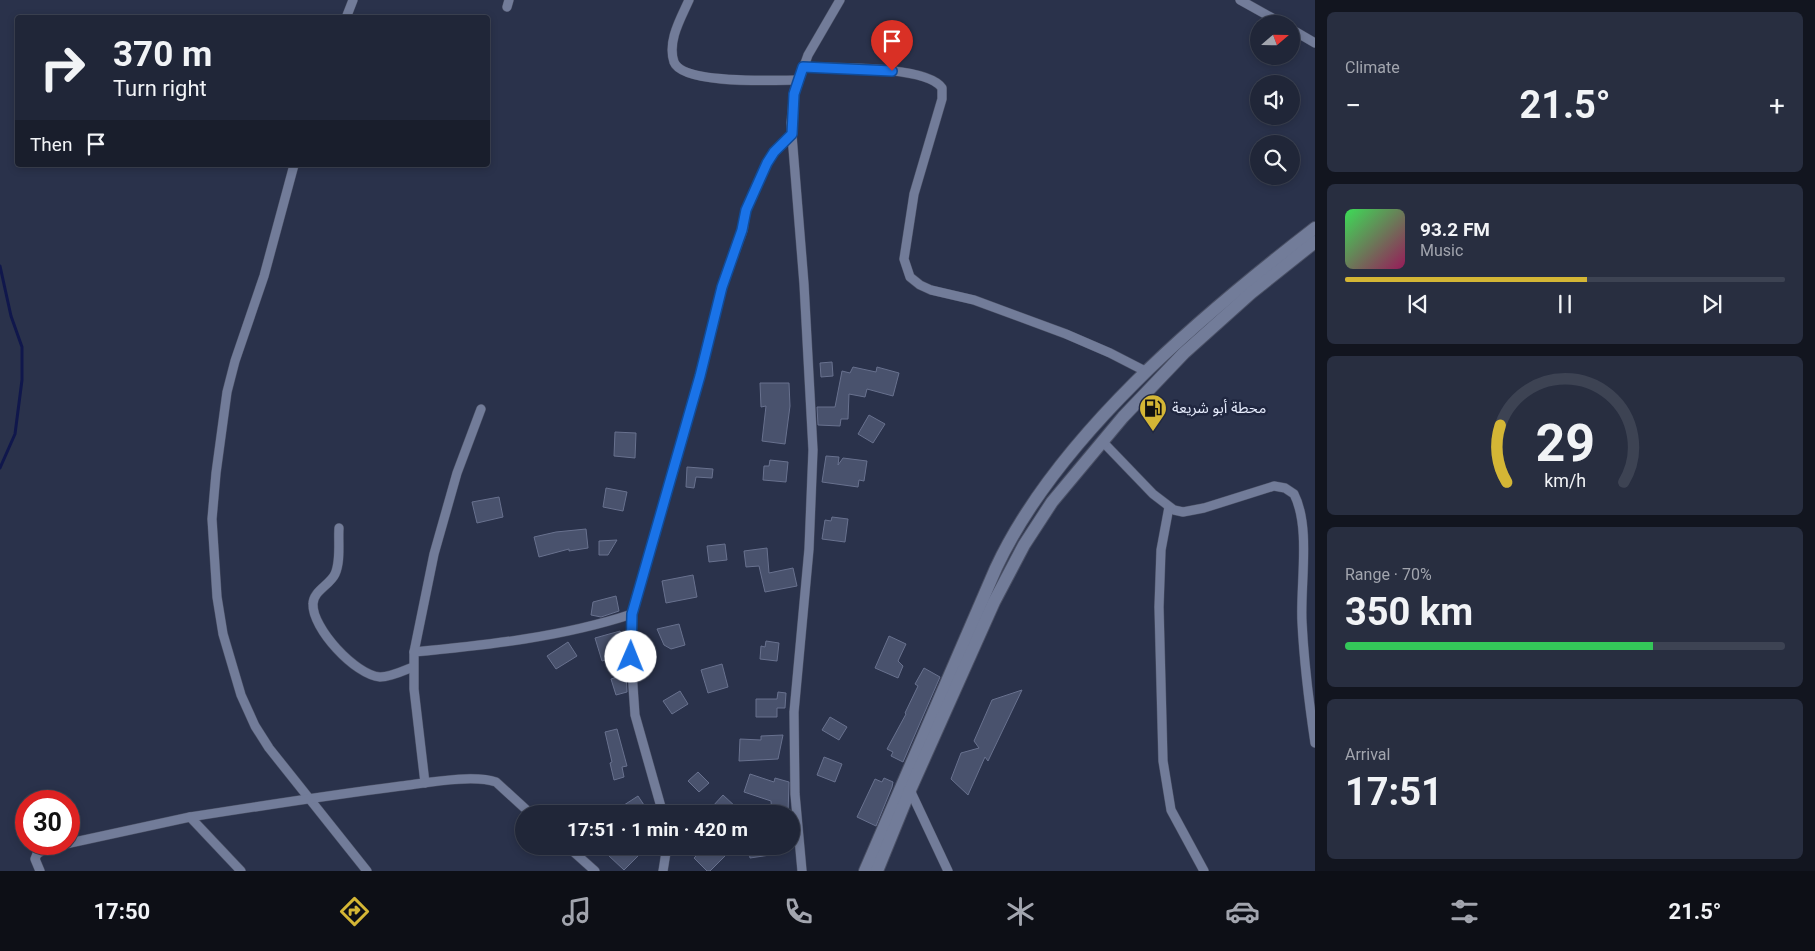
<!DOCTYPE html>
<meta charset="utf-8">
<style>
body{margin:0;font-family:Roboto,"Noto Sans Arabic",sans-serif;background:#282e40;color:#f1f3f6;height:100vh;display:flex;flex-direction:column;font-size:19px;white-space:nowrap}
*{box-sizing:border-box;margin:0}
p{font-size:16px;color:#a2a5ae}
.icon{flex:none;width:28px;height:28px;fill:none;stroke:currentColor;stroke-width:2;stroke-linecap:round;stroke-linejoin:round}
.map{position:relative;flex:1;overflow:hidden}
.side{display:flex;flex-direction:column;gap:12px;padding:12px;background:#12151f;width:500px}
.side>*{flex:none}
.hud{position:absolute;left:15px;top:15px;width:475px;height:152px;border-radius:5px;box-shadow:0 2px 8px #0003,0 0 0 1px #3d4353;background:#202638;color:#f1f3f6;overflow:hidden}
.needle{width:32px;rotate:70deg}
.tools{position:absolute;left:1250px;top:15px;display:grid;gap:10px}
.tools a{display:grid;place-items:center;width:50px;height:50px;border-radius:50%;background:#202638;box-shadow:0 2px 8px #0003,0 0 0 1px #3d4353;font-size:25px}
.speed{position:absolute;left:15px;top:790px;display:flex;gap:10px;font-size:25px;font-weight:700;text-align:center}
.speed>*{display:grid;place-content:center;width:65px;height:65px;border-radius:50%;background:#202638;box-shadow:0 2px 8px #0003,0 0 0 1px #3d4353;line-height:1}
.speed .limit{border:8px solid #d22;background:#fff;color:#111}
.pin{position:absolute;display:grid;place-items:center;width:42px;height:42px;color:#fff;margin:-51px -21px;border-radius:50% 50% 50% 0;rotate:-45deg;box-shadow:0 0 5px #0007}
.pin .icon{rotate:45deg}
.me{position:absolute;width:55px;margin:-28px;rotate:1deg;stroke-linejoin:round;filter:drop-shadow(0 0 4px #0008)}
.turn{display:flex;align-items:center;gap:18px;height:105px;padding:0 15px;font-size:22px}
.turn .icon{width:65px;height:65px;stroke-width:2.5}
.turn b{display:block;font-size:35px;line-height:42px}
.then{display:flex;align-items:center;height:48px;padding:0 15px;background:#0003;gap:10px;font-size:19px}
.big{font-size:38px;font-weight:700;line-height:1.1}
.side .card{flex:1;display:flex;flex-direction:column;justify-content:center;gap:8px;min-width:0;padding:0 18px;border-radius:8px;background:#282e40}
.side .dial{align-items:center;gap:0}
.dial svg{height:130px;overflow:visible;fill:none;stroke:#3d4353;stroke-width:7;stroke-linecap:round;text-anchor:middle}
.dial text{fill:#f1f3f6;stroke:none}
.song{display:flex;align-items:center;gap:15px}
.cover{width:60px;height:60px;border-radius:8px;background:linear-gradient(135deg,hsl(130 70% 55%),hsl(330 70% 35%))}
.played{height:5px;border-radius:2px;background:linear-gradient(90deg,#d4b635 55%,#3d4353 55%)}
.keys{display:flex;justify-content:space-around;direction:ltr}
.heat{display:flex;justify-content:space-between;align-items:center;font-size:28px;direction:ltr}
.charge{height:8px;border-radius:4px;background:linear-gradient(90deg,#34c759 70%,#3d4353 0)}
.trip{position:absolute;left:515px;top:805px;width:285px;height:50px;border-radius:25px;background:#202638;box-shadow:0 2px 8px #0003,0 0 0 1px #3d4353;font-weight:700;line-height:50px;text-align:center}
.dock{display:flex;height:80px;justify-content:space-around;align-items:center;background:#0d0f16;color:#a2a5ae}
.dock .icon{width:35px;height:35px}
.dock .active{color:#d4b635}
.dock b{font-size:22px;color:#f1f3f6}
main{display:flex;flex:1;min-height:0}
.map>svg:first-child{display:block}
.lines{fill:none;stroke-linecap:round;stroke-linejoin:round}
.stream{stroke:#10174c;stroke-width:3}
.building{fill:#49526d;stroke:#68718e}
.minor-casing{stroke:#4a5065;stroke-width:10}
.secondary-casing{stroke:#4a5065;stroke-width:14}
.minor{stroke:#727c99;stroke-width:9}
.secondary{stroke:#727c99;stroke-width:12}
.route-casing{stroke:#114b97;stroke-width:12}
.route{stroke:#1a73e8;stroke-width:9}
.labels{text-anchor:middle;dominant-baseline:central;stroke-width:5;stroke-linejoin:round;paint-order:stroke}
.poi-label{font-size:15px;fill:#e6ecfc;stroke:#202740;text-anchor:start}
</style>
<main>
<div class="map">
<svg width="1315" height="871" viewBox="0 0 1315 871">
<rect width="100%" height="100%" fill="#2a324b"/>
<g class="lines">
<!-- stream -->
<polyline class="stream" points="0,266 11,316 22,347 22,380 15,434 0,468"/>
</g>
<!-- building -->
<g class="building">
<polygon points="832,362 833,376 821,377 820,363"/>
<polygon points="853,367 876,372 877,367 899,373 893,396 867,389 865,397 849,394 848,419 841,419 840,426 818,425 817,407 835,407 842,371 850,373"/>
<polygon points="760,383 789,383 790,406 785,444 762,441 766,406 761,407"/>
<polygon points="869,415 885,424 873,443 858,434"/>
<polygon points="615,432 636,433 635,458 614,456"/>
<polygon points="826,456 839,457 838,465 843,458 867,461 864,481 859,480 858,487 822,482"/>
<polygon points="770,460 788,462 786,482 763,480 764,466 769,466"/>
<polygon points="687,467 713,469 712,478 696,477 694,488 686,487"/>
<polygon points="606,488 627,492 623,511 603,507"/>
<polygon points="499,497 503,517 477,523 472,502"/>
<polygon points="832,517 848,519 845,542 822,539 825,520 831,521"/>
<polygon points="586,529 588,548 569,551 569,549 539,557 534,537 556,532"/>
<polygon points="617,540 608,555 599,555 599,541"/>
<polygon points="725,544 727,560 709,562 707,546"/>
<polygon points="767,548 769,573 793,568 797,586 765,592 759,566 746,567 744,551"/>
<polygon points="693,575 697,597 666,603 662,581"/>
<polygon points="616,596 619,611 601,617 591,615 593,602"/>
<polygon points="679,624 685,645 671,649 664,645 657,629"/>
<polygon points="620,631 625,647 625,654 602,661 595,638"/>
<polygon points="889,636 906,644 898,661 903,666 898,678 875,668"/>
<polygon points="766,641 779,643 777,661 760,659 761,646 765,647"/>
<polygon points="568,642 577,656 556,669 547,656"/>
<polygon points="722,664 728,687 708,693 701,670"/>
<polygon points="924,668 940,677 903,762 891,756 893,752 887,749 906,714 905,713 918,686 915,684"/>
<polygon points="626,674 627,692 616,695 611,679"/>
<polygon points="1022,690 988,761 985,757 968,795 951,779 961,753 979,748 974,741 992,700"/>
<polygon points="680,691 688,704 672,714 663,701"/>
<polygon points="778,692 786,693 785,708 777,708 777,717 756,717 756,699 777,699"/>
<polygon points="830,717 847,727 839,740 822,730"/>
<polygon points="617,729 627,766 622,767 624,777 614,780 610,763 612,762 605,732"/>
<polygon points="783,735 778,759 739,761 740,739 761,740 761,736"/>
<polygon points="824,757 842,764 835,782 817,775"/>
<polygon points="698,772 709,783 699,792 688,781"/>
<polygon points="750,774 774,782 775,778 789,782 788,814 772,814 771,801 744,792"/>
<polygon points="884,778 893,782 892,787 876,826 857,817 875,779 882,782"/>
<polygon points="723,795 737,808 732,814 719,814 712,807"/>
<polygon points="638,796 648,811 643,814 625,814 621,807"/>
<polygon points="617,846 628,846 638,856 624,870 608,855"/>
<polygon points="706,846 721,846 728,853 710,871 707,871 694,858"/>
<polygon points="748,846 772,846 770,855 750,858"/>
</g>
<g class="lines">
<!-- minor casing -->
<g class="minor-casing">
<g id="minor">
<path d="M689 0C681 18 667 41 674 62 683 85 775 80 798 80"/>
<polyline points="1240,0 1283,24"/>
<polyline points="507,7 509,0"/>
<polyline points="346,18 353,0"/>
<polyline points="1291,29 1315,43"/>
<path d="M803 67C831 68 927 65 942 88V99L914 194 904 259 910 277 920 285 931 290 974 300 1066 334 1110 353 1147 372"/>
<polyline points="294,165 264,276 235,361 227,392 216,473 212,519 217,597 223,634 241,695 255,726 269,748 367,871"/>
<path d="M1102 441 1153 494 1174 510 1183 512 1204 508 1274 486 1285 488 1294 494C1311 527 1300 585 1302 622 1304 663 1309 703 1315 743"/>
<polyline points="1169,507 1161,550 1159,607 1163,761 1171,810 1204,871"/>
<path d="M339 528C338 542 341 561 335 574 330 585 313 591 313 604 312 628 355 675 380 677 391 677 403 671 413 667"/>
<path d="M414 652C488 645 562 637 632 614"/>
<polyline points="425,783 414,689 414,652 434,554 457,473 481,409"/>
<polyline points="910,790 948,871"/>
<polyline points="663,814 635,715 631,657 632,614 700,376 722,287 743,230 746,210 767,163 774,152 792,134"/>
<polyline points="567,846 595,871"/>
<polyline points="40,871 35,859 37,854 47,848 190,817"/>
<path d="M241 871 190 817C260 806 331 795 401 786 426 783 473 774 496 782L531 814"/>
<polyline points="663,871 667,846"/>
<polyline points="802,871 795,794 794,712 809,549 813,450 804,284 791,123 794,94 808,55 840,0"/>
</g>
</g>
<!-- secondary casing -->
<g class="secondary-casing">
<g id="secondary">
<path d="M865 871 996 568C1057 437 1201 316 1315 228"/>
<polyline points="877,871 910,790 994,602 1024,545 1052,502 1123,417 1184,353 1251,293 1315,242"/>
</g>
</g>
<!-- minor -->
<use href="#minor" class="minor"/>
<!-- secondary -->
<use href="#secondary" class="secondary"/>
</g>
<g class="lines">
<!-- route casing -->
<g class="route-casing">
<polyline id="route" points="631,657 632,614 700,376 722,287 742,230 746,210 767,163 774,152 792,134 794,94 803,67 892,71"/>
</g>
<!-- route -->
<use href="#route" class="route"/>
</g>
<!-- icons -->
<defs>
<g id="fuel-pin" transform="scale(1.4375)"><path d="M0 17L-7.5 6A9.5 9.5 0 1 1 7.5 6Z" fill="#d4b635" stroke="#202740"/><path d="M-5.5-6h7V0h2V4h1.3V-2.5L3-4.5l.8-.8L6-3V5H2.5V1h-1V6h-7ZM-4.2-4.7v3.2H.2V-4.7Z" fill="#111"/></g>
</defs>
<g fill-rule="evenodd">
<use href="#fuel-pin" x="1153" y="408"/>
</g>
<g class="labels">
<!-- poi labels -->
<g class="poi-label">
<text x="1172" y="408">محطة أبو شريعة</text>
</g>
</g>
</svg>
<div class="tools">
<a><svg class="needle" viewBox="-14 -14 28 28"><path d="M0-13l5 13h-10z" fill="#e53935"/><path d="M0 13l5-13h-10z" fill="#a2a5ae"/></svg></a>
<a><svg class="icon" aria-label="sound" viewBox="0 0 24 24"><path d="M4 9h4l5-4v14l-5-4H4zM17 9q2 3 0 6"/></svg></a>
<a><svg class="icon" aria-label="search" viewBox="0 0 24 24"><circle cx="10" cy="10" r="6"/><path d="M15 15l6 6"/></svg></a>
</div>
<div class="speed"><div class="limit">30</div></div>
<div class="pin" style="left:892px;top:71px;background:#d93025"><svg class="icon" aria-label="arrive" viewBox="0 0 24 24"><path d="M6 21V4h12l-3 4 3 4H6"/></svg></div>
<svg class="me" style="left:631px;top:657px" viewBox="-20 -20 40 40"><circle r="19" fill="#fff"/><path d="M0-13L10 11 0 6-10 11z" fill="#1a73e8"/></svg>
<div class="trip">17:51 · 1 min · 420 m</div>
<div class="hud">
<div class="turn"><svg class="icon" aria-label="right" viewBox="0 0 24 24"><path d="M7 20v-9h11M14 6l5 5-5 5"/></svg><div><b>370 m</b>Turn right</div></div>
<div class="then">Then<svg class="icon" aria-label="arrive" viewBox="0 0 24 24"><path d="M6 21V4h12l-3 4 3 4H6"/></svg></div>
</div>
</div>
<section class="side">
<div class="card"><p>Climate</p>
<div class="heat"><a>−</a><b class="big">21.5°</b><a>+</a></div>
</div>
<div class="card">
<div class="song"><i class="cover"></i><div><b>93.2 FM</b><p>Music</p></div></div>
<div class="played"></div>
<div class="keys"><svg class="icon" aria-label="previous" viewBox="0 0 24 24"><path d="M18 5L8 12l10 7zM5 5v14"/></svg><svg class="icon" aria-label="pause" viewBox="0 0 24 24"><path d="M8 5v14M16 5v14"/></svg><svg class="icon" aria-label="next" viewBox="0 0 24 24"><path d="M6 5l10 7-10 7zM19 5v14"/></svg></div>
</div>
<div class="card dial"><svg viewBox="0 0 100 80">
<path d="M14 69A42 42 0 1 1 86 69"/>
<path d="M14 69A42 42 0 0 1 10 34" stroke="#d4b635"/>
<text x="50" y="56" font-size="32" font-weight="700">29</text>
<text x="50" y="72" font-size="11">km/h</text>
</svg></div>
<div class="card"><p>Range · 70%</p><b class="big">350 km</b><div class="charge"></div></div>
<div class="card"><p>Arrival</p><b class="big">17:51</b></div>
</section>
</main>
<nav class="dock">
<b>17:50</b>
<svg class="icon active" aria-label="directions" viewBox="0 0 24 24"><path d="M12 3l9 9-9 9-9-9zM9 14v-3h6M13 9l2 2-2 2"/></svg>
<svg class="icon" aria-label="music" viewBox="0 0 24 24"><path d="M9 18V5l10-2v13"/><circle cx="6" cy="18" r="3"/><circle cx="16" cy="16" r="3"/></svg>
<svg class="icon" aria-label="phone" viewBox="0 0 24 24"><path d="M5 4h4l2 5-3 2q2 4 5 5l2-3 5 2v4C11 20 4 13 5 4z"/></svg>
<svg class="icon" aria-label="climate" viewBox="0 0 24 24"><path d="M12 3v18M4 7l16 10M4 17L20 7"/></svg>
<svg class="icon" aria-label="car" viewBox="0 0 24 24"><path d="M5 17H2v-5l4-1 3-4h7l3 4 3 1v5h-3M9 17h6M6 11h13"/><circle cx="7" cy="17" r="2"/><circle cx="17" cy="17" r="2"/></svg>
<svg class="icon" aria-label="filters" viewBox="0 0 24 24"><path d="M4 7h16M4 17h16"/><circle cx="9" cy="7" r="2"/><circle cx="15" cy="17" r="2"/></svg>
<b>21.5°</b>
</nav>
